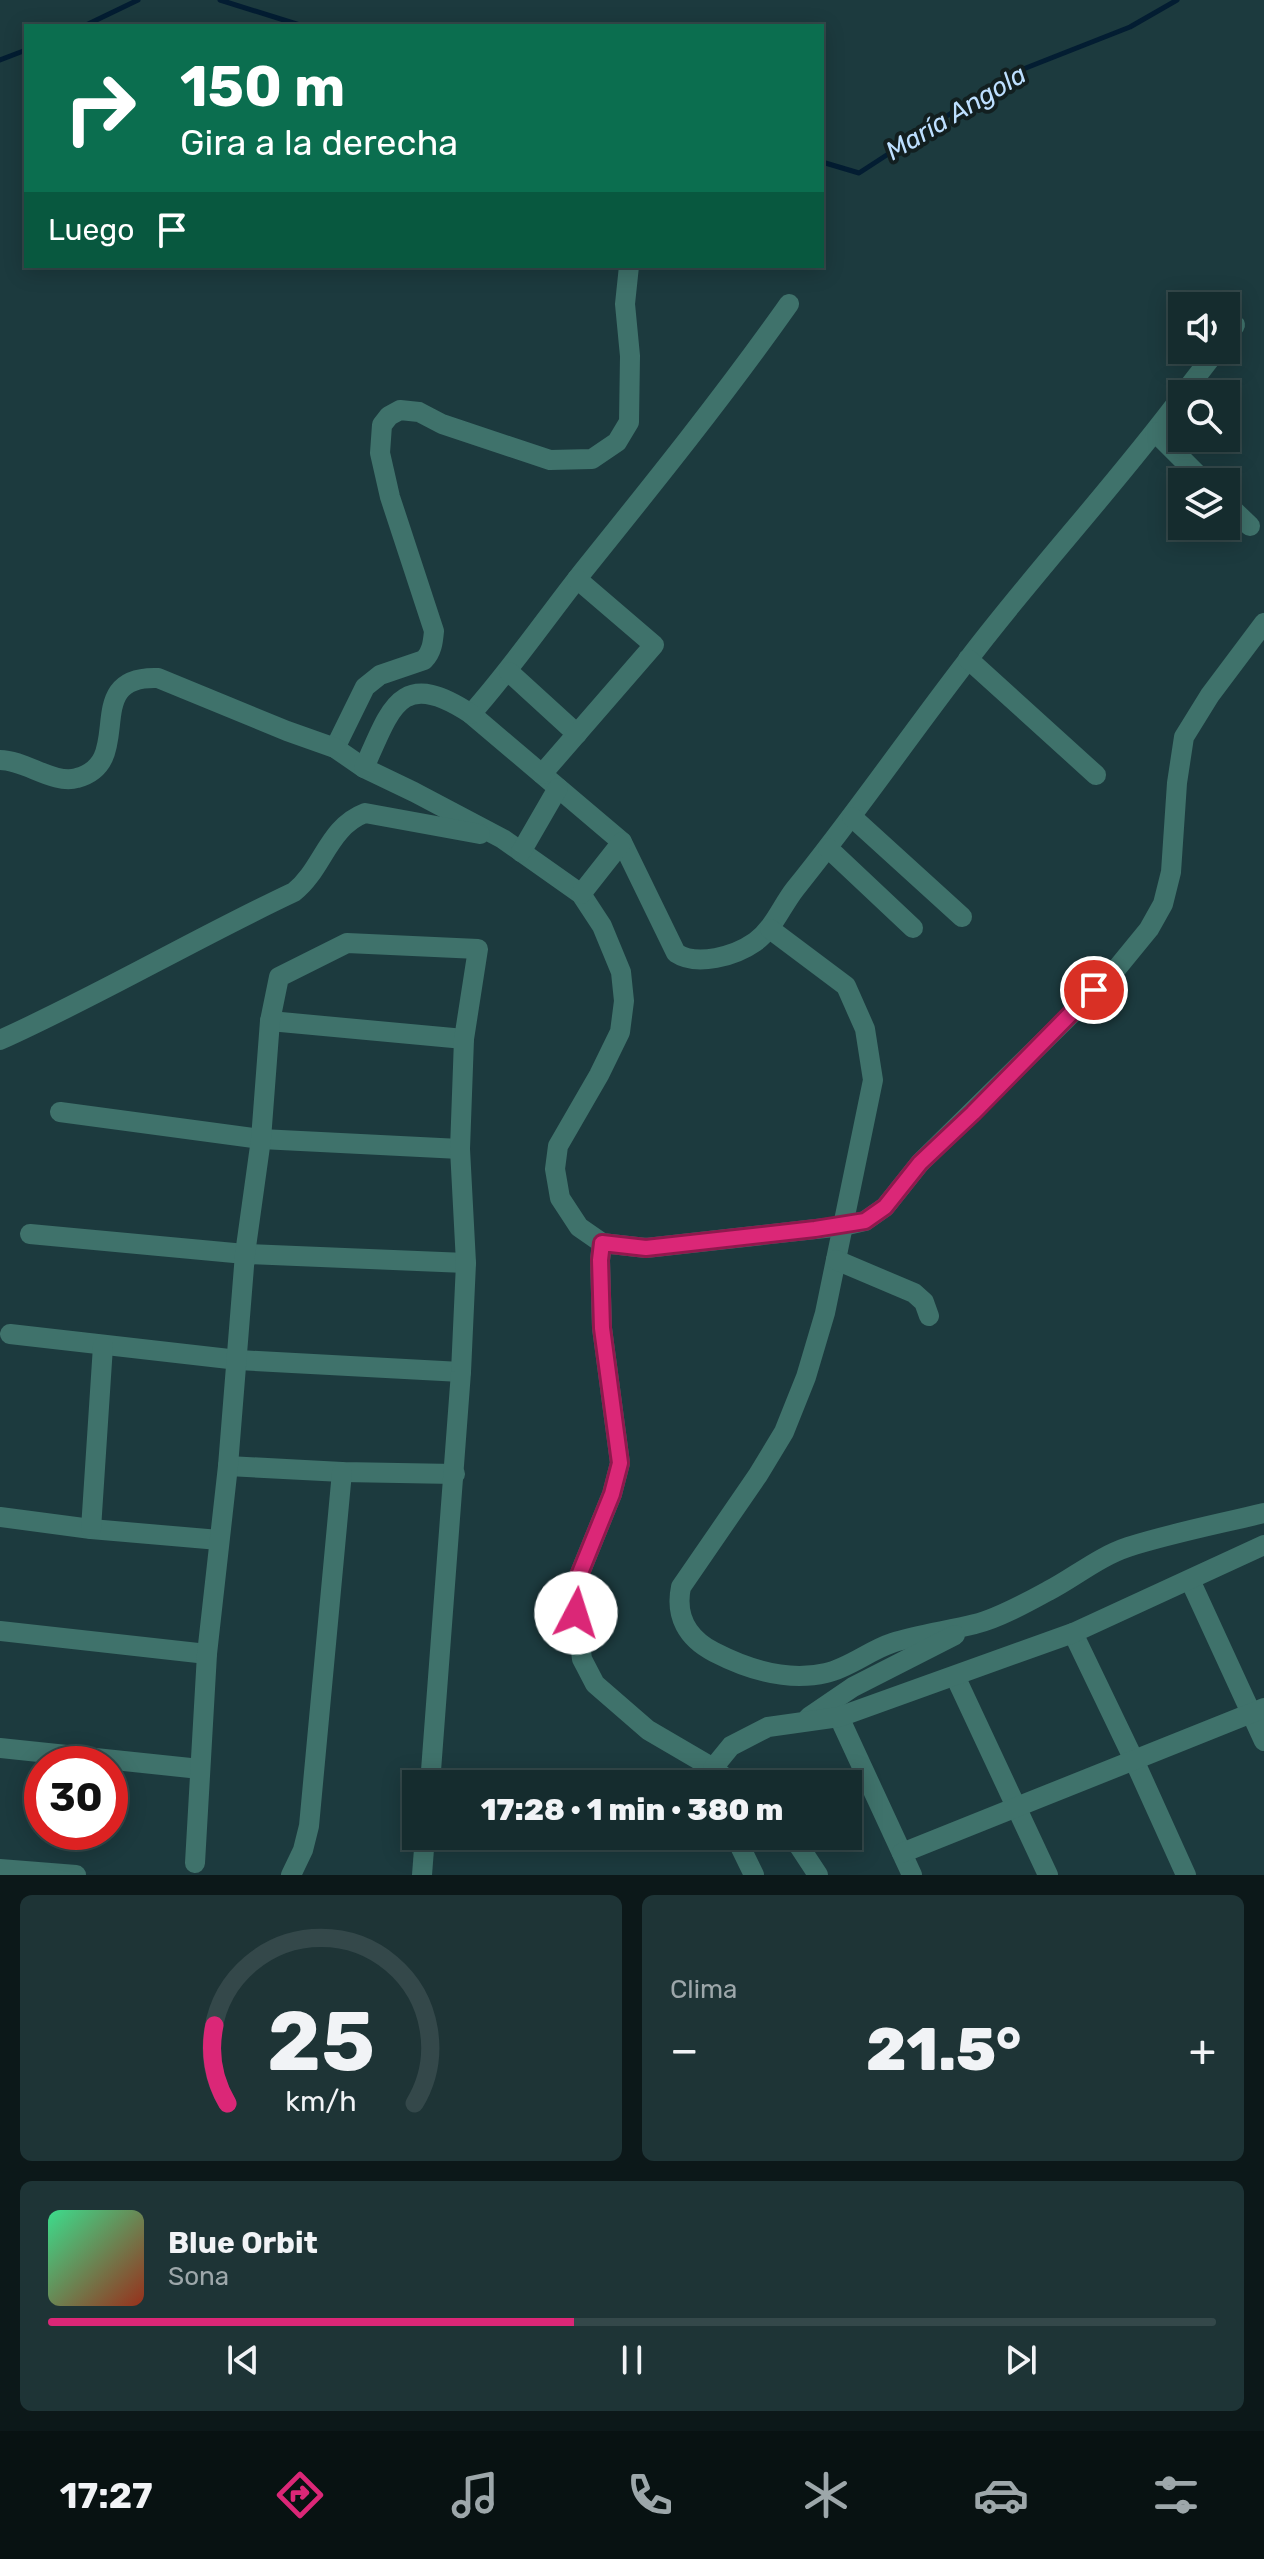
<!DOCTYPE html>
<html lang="es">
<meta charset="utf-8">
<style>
body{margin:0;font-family:Rubik,sans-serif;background:#1e3436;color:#f1f3f6;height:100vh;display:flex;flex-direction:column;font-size:30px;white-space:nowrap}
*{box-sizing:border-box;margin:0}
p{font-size:26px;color:#9da7aa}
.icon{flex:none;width:44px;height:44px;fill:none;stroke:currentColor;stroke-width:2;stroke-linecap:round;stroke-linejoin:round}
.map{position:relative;height:1875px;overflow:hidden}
.details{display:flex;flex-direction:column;gap:20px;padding:20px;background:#0c1819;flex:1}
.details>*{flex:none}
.guide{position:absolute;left:24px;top:24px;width:800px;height:244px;border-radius:0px;box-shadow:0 4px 20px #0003,0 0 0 2px #34484a;background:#0b6e4f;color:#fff;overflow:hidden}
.buttons{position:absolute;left:1168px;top:292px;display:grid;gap:16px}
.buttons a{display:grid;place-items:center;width:72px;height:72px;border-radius:0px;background:#152c2e;box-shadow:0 4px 20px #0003,0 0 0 2px #34484a;font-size:40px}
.speed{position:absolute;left:24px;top:1746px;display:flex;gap:16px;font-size:40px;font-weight:700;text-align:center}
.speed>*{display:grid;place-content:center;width:104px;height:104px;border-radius:50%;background:#152c2e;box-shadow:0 4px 20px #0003,0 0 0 2px #34484a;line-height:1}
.speed .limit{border:12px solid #d22;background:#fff;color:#111}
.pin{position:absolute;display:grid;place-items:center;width:68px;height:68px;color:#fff;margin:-34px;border:4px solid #fff;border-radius:50%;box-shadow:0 2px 8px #0007}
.me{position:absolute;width:88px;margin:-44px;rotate:5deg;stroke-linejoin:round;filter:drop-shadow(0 0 6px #0008)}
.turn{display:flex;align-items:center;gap:28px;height:168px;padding:0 24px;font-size:36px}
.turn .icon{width:104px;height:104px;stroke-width:2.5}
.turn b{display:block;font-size:56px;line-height:68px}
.then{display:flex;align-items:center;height:76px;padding:0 24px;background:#0003;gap:16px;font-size:30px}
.big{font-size:60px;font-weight:800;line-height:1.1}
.details .tile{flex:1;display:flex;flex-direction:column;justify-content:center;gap:12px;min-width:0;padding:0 28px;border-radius:12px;background:#1e3436}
.details .dial{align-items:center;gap:0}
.dial svg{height:208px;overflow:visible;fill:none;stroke:#34484a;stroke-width:7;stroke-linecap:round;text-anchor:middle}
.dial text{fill:#f1f3f6;stroke:none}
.song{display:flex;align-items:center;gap:24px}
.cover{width:96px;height:96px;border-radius:12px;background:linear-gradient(135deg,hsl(150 70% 55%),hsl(10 70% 35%))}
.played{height:8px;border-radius:4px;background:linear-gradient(90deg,#db2777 45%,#34484a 45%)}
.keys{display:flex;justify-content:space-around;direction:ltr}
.heat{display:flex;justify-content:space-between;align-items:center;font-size:44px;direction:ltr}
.details .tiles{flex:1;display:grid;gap:20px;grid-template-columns:1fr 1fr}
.tile:last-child{grid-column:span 2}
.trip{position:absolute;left:402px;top:1770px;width:460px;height:80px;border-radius:0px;background:#152c2e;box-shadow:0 4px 20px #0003,0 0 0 2px #34484a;font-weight:800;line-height:80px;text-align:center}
.tabs{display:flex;height:128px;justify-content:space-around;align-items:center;background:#081212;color:#9da7aa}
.tabs .icon{width:56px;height:56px}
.tabs .active{color:#db2777}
.tabs b{font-size:36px;color:#f1f3f6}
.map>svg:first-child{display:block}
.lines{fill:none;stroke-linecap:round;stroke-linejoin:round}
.stream{stroke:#031d32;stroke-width:5}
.minor{stroke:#3f726b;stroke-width:20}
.route-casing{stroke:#8e194d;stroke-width:20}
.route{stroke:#db2777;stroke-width:14}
.labels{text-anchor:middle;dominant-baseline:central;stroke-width:8;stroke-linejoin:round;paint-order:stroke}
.water-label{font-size:26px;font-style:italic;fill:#bddfff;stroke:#121f20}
</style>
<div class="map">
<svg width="1264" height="1875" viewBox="0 0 1264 1875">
<rect width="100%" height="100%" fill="#1c3a3e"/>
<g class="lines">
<!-- stream -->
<g class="stream">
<polyline points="220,0 303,26"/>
<polyline points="84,26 138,0"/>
<polyline points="0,60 26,50"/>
<polyline points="822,162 859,173 1013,73 1130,27 1177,0"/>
</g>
<!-- minor -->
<g class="minor">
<path d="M789 304C724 396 654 483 584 570 546 618 512 668 471 714L622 842 676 953C697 967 735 956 755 942 774 928 781 907 795 889 855 815 909 736 967 661 1036 570 1114 487 1182 396"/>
<polyline points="1226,338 1235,325"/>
<polyline points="1183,394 1217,350"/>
<polyline points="1155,432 1205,482"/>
<polyline points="1226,503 1250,526"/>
<polyline points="968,659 1096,775"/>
<polyline points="509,672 577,734"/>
<path d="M335 748 365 687 380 675 424 660C432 652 433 642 434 631L390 497 380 453 382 425 389 416 400 410 419 412 442 424 550 460 592 459 617 442 629 422 630 356 625 304 629 266"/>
<path d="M0 760C25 760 54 785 77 778 138 762 78 675 158 678L287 731 335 748 364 768 414 792 503 839 581 894 602 926 621 972 624 1001 620 1032 599 1075 558 1146 555 1169 560 1198 579 1227 602 1243 646 1248 843 1226 865 1221 885 1207 920 1163 1113 973 1149 929 1163 904 1171 872 1177 783 1184 737 1210 695 1264 623"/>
<path d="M364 768C391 708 400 667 471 714"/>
<polyline points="542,774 654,645 577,579"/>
<polyline points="852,817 962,917"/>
<polyline points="828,848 913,928"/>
<polyline points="521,852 558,788"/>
<polyline points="581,894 622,842"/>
<path d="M770 929 846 986 865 1029 873 1080 825 1313 806 1377 784 1432 758 1475 681 1587C675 1616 687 1638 714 1652 747 1669 788 1682 826 1673 849 1668 870 1650 892 1643 920 1634 948 1631 975 1624 997 1619 1028 1602 1048 1591 1075 1577 1098 1557 1128 1547 1172 1533 1219 1524 1264 1513"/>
<polyline points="270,1021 464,1039"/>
<path d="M0 1040C100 995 194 939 294 892 323 869 328 827 365 813L480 834"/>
<polyline points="60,1112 261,1139 460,1149"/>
<polyline points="30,1234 245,1254 466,1263"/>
<polyline points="602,1243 600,1260 602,1328 620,1463 612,1494 580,1573 576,1613 582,1659 595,1684 648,1730 713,1768 733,1784"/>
<polyline points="836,1260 914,1293 924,1302 929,1316"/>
<polyline points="10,1334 238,1360 461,1372"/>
<polyline points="228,1466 342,1472 455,1474"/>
<polyline points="0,1517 91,1529 219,1540"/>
<polyline points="91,1529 103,1346"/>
<polyline points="1190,1580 1264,1741"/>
<polyline points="0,1631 207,1654"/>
<polyline points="1073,1633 1134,1760 1186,1875"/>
<polyline points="955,1676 1048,1875"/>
<polyline points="809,1717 853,1687 955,1635"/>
<polyline points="839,1717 912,1875"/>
<polyline points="0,1748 200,1769"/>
<polyline points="713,1768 731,1746 768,1727 839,1717 1073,1633 1264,1545"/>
<polyline points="735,1836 754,1875"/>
<polyline points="788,1836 799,1846 818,1875"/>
<polyline points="902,1853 1264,1708"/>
<polyline points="195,1863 207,1654 228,1466 245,1254 261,1139 270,1021 279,977 347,943 478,949 464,1039 460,1149 466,1263 461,1372 430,1784"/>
<polyline points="0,1869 76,1875"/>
<polyline points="291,1875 303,1850 309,1826 342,1472"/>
<polyline points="422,1875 425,1836"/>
</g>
</g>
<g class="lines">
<!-- route casing -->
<g class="route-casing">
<polyline id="route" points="576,1613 580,1573 612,1494 620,1463 602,1328 600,1260 602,1243 646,1248 815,1229 865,1221 885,1207 920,1163 973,1113 1094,990"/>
</g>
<!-- route -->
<use href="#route" class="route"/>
</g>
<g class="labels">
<!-- water labels -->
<g class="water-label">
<text transform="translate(956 113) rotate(-31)">María Angola</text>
</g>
</g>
</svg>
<div class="buttons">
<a><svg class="icon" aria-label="sound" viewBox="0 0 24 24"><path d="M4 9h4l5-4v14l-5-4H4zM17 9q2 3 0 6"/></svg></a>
<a><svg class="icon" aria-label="search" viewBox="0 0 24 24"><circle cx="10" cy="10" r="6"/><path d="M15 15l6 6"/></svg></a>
<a><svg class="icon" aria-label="layers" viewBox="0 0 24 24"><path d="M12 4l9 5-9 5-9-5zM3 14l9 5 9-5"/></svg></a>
</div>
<div class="speed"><div class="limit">30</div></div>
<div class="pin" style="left:1094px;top:990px;background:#d93025"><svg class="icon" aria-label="arrive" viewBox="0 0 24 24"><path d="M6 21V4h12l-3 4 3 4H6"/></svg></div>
<svg class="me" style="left:576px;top:1613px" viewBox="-20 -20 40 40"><circle r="19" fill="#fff"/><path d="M0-13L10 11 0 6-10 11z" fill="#db2777"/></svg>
<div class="trip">17:28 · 1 min · 380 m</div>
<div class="guide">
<div class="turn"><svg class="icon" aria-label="right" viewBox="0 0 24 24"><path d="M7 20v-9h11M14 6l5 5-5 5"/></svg><div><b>150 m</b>Gira a la derecha</div></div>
<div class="then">Luego<svg class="icon" aria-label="arrive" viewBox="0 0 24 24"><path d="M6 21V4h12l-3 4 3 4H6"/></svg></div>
</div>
</div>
<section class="details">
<div class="tiles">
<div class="tile dial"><svg viewBox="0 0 100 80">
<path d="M14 69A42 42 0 1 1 86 69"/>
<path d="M14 69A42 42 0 0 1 9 39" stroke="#db2777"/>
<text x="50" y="56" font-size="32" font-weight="700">25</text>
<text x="50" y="72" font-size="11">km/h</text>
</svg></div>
<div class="tile"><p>Clima</p>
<div class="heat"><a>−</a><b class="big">21.5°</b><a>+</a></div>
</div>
<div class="tile">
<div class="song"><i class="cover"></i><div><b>Blue Orbit</b><p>Sona</p></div></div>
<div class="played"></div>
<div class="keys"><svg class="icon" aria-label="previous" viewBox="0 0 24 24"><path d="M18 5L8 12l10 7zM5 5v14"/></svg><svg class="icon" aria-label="pause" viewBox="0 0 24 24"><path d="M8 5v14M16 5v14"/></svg><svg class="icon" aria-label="next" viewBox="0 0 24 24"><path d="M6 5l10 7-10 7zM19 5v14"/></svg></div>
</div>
</div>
</section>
<nav class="tabs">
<b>17:27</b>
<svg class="icon active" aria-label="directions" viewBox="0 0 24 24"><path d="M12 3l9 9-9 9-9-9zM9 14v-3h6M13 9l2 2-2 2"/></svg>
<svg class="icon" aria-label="music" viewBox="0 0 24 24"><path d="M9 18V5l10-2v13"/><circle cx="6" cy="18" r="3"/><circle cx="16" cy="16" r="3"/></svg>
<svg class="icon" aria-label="phone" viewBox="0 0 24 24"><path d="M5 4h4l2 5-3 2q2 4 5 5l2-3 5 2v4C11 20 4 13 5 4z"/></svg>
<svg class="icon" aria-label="climate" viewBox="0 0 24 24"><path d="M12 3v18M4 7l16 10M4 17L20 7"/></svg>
<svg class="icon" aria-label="car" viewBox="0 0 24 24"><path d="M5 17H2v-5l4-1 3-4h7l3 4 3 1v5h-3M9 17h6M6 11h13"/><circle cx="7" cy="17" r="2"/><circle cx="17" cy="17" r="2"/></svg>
<svg class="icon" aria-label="filters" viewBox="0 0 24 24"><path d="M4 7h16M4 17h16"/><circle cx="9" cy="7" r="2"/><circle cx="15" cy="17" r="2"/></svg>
</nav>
